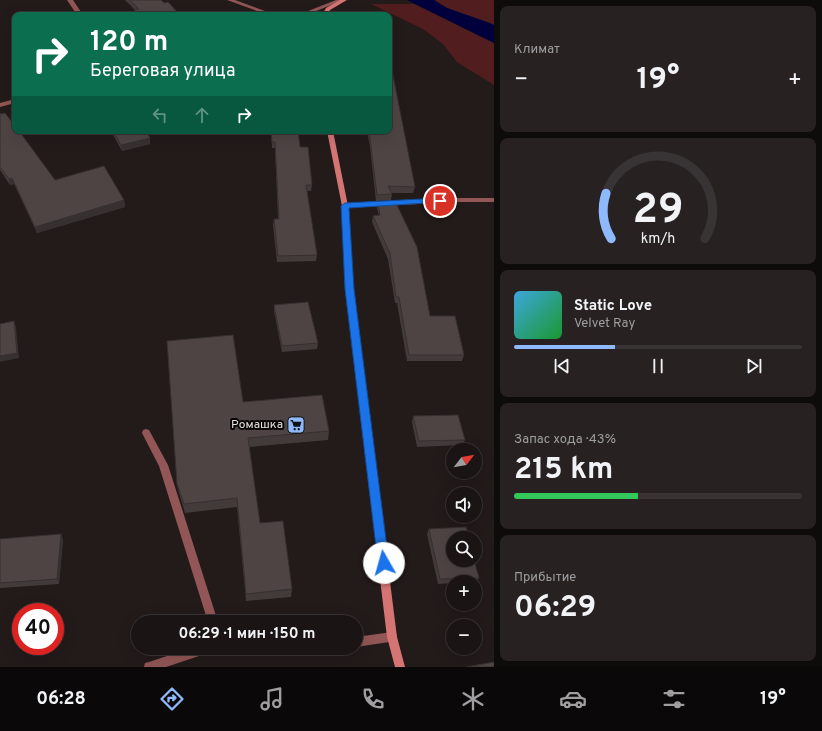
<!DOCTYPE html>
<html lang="ru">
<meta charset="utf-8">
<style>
body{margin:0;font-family:Overpass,sans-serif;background:#272122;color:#f1f3f6;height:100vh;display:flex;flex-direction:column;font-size:15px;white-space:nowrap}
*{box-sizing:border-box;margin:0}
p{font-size:13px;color:#9f9ea0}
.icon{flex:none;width:22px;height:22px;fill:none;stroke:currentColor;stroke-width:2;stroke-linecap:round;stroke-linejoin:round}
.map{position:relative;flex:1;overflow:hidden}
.drawer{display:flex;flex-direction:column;gap:6px;padding:6px;background:#0e0b0b;width:328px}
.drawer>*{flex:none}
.top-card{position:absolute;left:12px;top:12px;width:380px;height:122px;border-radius:8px;box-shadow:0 4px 16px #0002,0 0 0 1px #383334;background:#0b6e4f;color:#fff;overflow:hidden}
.needle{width:26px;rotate:59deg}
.controls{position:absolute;left:446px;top:443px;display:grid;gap:8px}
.controls a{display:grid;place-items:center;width:36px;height:36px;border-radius:50%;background:#1a1414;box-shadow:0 4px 16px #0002,0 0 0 1px #383334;font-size:20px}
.speed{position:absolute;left:12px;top:603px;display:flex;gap:8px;font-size:20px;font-weight:700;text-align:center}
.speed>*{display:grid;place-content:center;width:52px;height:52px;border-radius:50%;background:#1a1414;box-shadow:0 4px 16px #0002,0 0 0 1px #383334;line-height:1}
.speed .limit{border:6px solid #d22;background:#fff;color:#111}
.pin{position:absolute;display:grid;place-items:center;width:34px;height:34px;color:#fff;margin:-17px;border:2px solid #fff;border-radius:50%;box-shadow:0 1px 4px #0007}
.me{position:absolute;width:44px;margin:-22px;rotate:353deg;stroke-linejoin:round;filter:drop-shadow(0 0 3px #0008)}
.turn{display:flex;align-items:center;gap:14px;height:84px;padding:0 12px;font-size:18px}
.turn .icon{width:52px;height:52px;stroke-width:2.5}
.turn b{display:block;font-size:28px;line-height:34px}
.lanes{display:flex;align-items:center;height:38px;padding:0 12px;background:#0003;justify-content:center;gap:20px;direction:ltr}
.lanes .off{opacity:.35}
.big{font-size:30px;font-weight:700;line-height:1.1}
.drawer .tile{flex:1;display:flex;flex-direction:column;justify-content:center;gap:6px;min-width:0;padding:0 14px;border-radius:8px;background:#272122}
.drawer .dial{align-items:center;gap:0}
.dial svg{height:104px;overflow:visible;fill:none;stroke:#383334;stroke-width:7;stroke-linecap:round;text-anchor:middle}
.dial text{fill:#f1f3f6;stroke:none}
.song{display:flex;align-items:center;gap:12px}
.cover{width:48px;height:48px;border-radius:6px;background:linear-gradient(135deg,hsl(200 70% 55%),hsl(130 70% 35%))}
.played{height:4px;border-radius:2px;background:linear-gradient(90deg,#8eb9fc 35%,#383334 35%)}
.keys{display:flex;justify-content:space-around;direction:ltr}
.heat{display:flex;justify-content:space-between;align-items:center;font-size:22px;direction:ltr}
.charge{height:6px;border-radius:3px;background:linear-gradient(90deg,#34c759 43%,#383334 0)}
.trip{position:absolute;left:131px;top:615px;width:232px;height:40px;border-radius:20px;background:#1a1414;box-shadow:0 4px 16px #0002,0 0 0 1px #383334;font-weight:700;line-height:40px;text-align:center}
.tabs{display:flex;height:64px;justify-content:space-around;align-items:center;background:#0a0808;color:#9f9ea0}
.tabs .icon{width:28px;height:28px}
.tabs .selected{color:#8eb9fc}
.tabs b{font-size:18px;color:#f1f3f6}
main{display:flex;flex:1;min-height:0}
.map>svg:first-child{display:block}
.green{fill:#521d1e}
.water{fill:#00003d}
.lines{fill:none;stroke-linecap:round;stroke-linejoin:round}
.lane{fill:#915655;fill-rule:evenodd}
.street{fill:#915655;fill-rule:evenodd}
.secondary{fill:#d47574;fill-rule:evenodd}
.wall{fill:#433a3a}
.shaded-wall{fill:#373030}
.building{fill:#4e4444;stroke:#373030}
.route{fill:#1a73e8;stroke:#114b97}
.labels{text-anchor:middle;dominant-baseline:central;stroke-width:4;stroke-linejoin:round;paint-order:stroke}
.poi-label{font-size:12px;fill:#e5dfde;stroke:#0a0606;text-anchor:end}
</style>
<main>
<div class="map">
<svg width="494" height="667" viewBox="0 0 494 667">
<rect width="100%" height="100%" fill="#231a1a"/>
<!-- green -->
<g class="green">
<polygon points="434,0 494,0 494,25 447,8"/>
<polygon points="371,4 414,4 494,43 494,85 457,62 443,44 423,29"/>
</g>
<!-- water -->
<polygon class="water" points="407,0 434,0 447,8 490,23 494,25 494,43"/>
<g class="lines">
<!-- lane -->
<g class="lane">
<polygon points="67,0 73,0 83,15 77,15"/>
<polygon points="227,0 235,0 276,15 268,15"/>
<polygon points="336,0 344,0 306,15 298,15"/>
<polygon points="15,99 15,103 0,107 0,103"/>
<polygon points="146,429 149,430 168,465 218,622 208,622 159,466 142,433 143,430"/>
<polygon points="392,632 396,633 397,637 396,641 356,647 356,637"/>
<polygon points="191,648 213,648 212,652 208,653 166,667 144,667 145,663 149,662"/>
<path d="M268 648H314L313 652C301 657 281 657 269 652Z"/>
</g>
<!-- street -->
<polygon class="street" points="455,198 494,198 494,202 455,202 345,208 342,206 345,204"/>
<!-- secondary -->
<g class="secondary">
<polygon points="340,0 347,0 330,10 328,15 322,15 326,8"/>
<polygon points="327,131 333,131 348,206 353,289 397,637 405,667 395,667 387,637 345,289 342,206"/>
</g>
</g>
<!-- wall -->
<g class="wall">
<polygon points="125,0 161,0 180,15 135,15 135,10"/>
<polygon points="0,113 55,180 124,200 125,207 37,233 14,184 10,185 0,170"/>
<polygon points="111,131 146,131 150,144 122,151"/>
<polygon points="271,131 298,131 300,147 312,185 311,191 307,191 317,255 316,261 277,262 273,225 274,219 278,219 275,148 272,148"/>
<polygon points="367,131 389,131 415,187 413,193 391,193 392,194 391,200 376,201 370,147"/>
<polygon points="378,202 430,316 464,355 462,361 407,361 397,303 395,303 388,259 372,222 373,216 379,216 377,208"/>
<polygon points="274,305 318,343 317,349 282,352 274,311"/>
<polygon points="243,402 329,431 328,440 249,447 260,523 292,589 291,597 246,601 237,507 185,513 179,493 177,484"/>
<polygon points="413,416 465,440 462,445 417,447 412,422"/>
<polygon points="429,529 479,578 476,583 475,583 475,582 453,582 453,583 438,584 427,534"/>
<polygon points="61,534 63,540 59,584 0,588 0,539"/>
</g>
<!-- shaded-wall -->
<g class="shaded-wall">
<polygon points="150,138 150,144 122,151 121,145"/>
<polygon points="12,178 14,184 10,185 9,179"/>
<polygon points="124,200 125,207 37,233 35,227"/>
<polygon points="14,321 16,327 19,358 0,362 0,356"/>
<polygon points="61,534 63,540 59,584 57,579"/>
</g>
<!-- building -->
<g class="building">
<polygon points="130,0 161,0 164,3 168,2 180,15 139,15 134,10 139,9"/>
<polygon points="389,55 415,187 388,186 392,194 377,195 369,131 389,131"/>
<polygon points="0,113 1,114 5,113 15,126 15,131 19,131 55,180 104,166 124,200 35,227 12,178 9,179 0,167"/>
<polygon points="113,131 146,131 150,138 121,145"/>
<polygon points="271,131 298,131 300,147 308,147 312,185 306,185 317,255 278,256 274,219 279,219 275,142 272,142"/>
<polygon points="395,201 417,247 430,316 455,316 464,355 409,355 399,297 396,297 390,253 373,216 380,215 378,202"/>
<polygon points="308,302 318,343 282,346 274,305"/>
<polygon points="14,321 17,353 0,356 0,324"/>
<polygon points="233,335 243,402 322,395 329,431 248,438 260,523 283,521 292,589 246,594 237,498 184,504 177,484 167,341"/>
<polygon points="458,415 465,440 419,441 413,416"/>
<polygon points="466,527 469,538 453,538 453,560 474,560 479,578 440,579 429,529"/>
<polygon points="61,534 57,579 0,583 0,539"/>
<polygon points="494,662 494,667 466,667"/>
</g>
<!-- route -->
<polygon class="route" points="440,198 442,199 442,202 349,208 354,289 389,563 388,567 384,568 379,567 378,563 345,289 341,206 345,203"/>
<!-- icons -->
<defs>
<g id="supermarket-square" transform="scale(0.9)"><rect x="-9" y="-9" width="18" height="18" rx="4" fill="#8eb9fc" stroke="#0a0606"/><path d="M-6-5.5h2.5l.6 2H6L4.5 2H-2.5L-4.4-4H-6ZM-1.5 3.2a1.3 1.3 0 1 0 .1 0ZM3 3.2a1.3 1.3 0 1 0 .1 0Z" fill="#111"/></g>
</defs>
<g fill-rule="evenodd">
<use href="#supermarket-square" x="296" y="425"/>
</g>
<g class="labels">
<!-- poi labels -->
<g class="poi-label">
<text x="283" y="425">Ромашка</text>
</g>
</g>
</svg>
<div class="controls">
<a><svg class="needle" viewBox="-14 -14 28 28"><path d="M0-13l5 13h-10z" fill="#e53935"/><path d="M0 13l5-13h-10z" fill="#9f9ea0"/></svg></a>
<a><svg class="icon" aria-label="sound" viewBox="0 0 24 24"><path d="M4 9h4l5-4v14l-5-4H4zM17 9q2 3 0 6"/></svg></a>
<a><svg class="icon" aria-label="search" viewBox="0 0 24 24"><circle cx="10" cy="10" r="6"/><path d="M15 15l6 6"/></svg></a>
<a>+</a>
<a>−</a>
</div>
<div class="speed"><div class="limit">40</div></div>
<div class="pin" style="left:440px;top:201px;background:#d93025"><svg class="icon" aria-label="arrive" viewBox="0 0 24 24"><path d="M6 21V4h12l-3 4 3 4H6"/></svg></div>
<svg class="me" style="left:384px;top:563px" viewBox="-20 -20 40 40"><circle r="19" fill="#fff"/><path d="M0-13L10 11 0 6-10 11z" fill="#1a73e8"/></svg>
<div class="trip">06:29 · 1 мин · 150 m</div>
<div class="top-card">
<div class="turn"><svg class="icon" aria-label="right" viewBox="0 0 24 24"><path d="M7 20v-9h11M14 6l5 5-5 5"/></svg><div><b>120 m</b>Береговая улица</div></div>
<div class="lanes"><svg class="icon off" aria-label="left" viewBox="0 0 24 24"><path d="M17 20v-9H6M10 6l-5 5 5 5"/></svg><svg class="icon off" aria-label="ahead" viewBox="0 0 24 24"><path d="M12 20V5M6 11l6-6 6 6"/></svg><svg class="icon" aria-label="right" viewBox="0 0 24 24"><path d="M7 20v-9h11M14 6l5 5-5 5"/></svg></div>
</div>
</div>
<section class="drawer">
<div class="tile"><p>Климат</p>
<div class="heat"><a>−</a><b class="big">19°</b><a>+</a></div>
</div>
<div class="tile dial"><svg viewBox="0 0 100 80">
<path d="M14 69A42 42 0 1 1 86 69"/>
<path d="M14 69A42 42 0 0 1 10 34" stroke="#8eb9fc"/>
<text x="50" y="56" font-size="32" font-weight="700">29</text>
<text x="50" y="72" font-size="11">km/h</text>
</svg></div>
<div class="tile">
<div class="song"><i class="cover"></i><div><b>Static Love</b><p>Velvet Ray</p></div></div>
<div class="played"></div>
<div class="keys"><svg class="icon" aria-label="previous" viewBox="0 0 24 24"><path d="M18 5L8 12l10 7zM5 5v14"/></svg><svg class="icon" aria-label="pause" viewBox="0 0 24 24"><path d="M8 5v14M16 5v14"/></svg><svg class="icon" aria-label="next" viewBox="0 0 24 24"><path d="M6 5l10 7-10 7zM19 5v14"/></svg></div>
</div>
<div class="tile"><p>Запас хода · 43%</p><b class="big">215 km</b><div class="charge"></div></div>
<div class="tile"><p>Прибытие</p><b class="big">06:29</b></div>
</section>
</main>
<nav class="tabs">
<b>06:28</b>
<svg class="icon selected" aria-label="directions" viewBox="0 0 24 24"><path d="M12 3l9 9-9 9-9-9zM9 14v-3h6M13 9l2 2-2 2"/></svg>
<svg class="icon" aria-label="music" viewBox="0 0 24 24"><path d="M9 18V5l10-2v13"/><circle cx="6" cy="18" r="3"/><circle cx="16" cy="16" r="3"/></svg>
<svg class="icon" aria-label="phone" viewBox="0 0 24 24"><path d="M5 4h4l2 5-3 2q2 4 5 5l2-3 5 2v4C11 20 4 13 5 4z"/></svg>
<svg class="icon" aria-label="climate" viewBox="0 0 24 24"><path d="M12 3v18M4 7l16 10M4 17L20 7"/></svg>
<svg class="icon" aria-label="car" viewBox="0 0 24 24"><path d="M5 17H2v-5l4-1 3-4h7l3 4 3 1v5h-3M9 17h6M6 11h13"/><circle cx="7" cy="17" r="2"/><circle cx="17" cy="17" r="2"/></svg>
<svg class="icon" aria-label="filters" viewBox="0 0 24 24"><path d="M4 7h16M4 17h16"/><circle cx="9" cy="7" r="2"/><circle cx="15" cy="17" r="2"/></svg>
<b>19°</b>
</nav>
